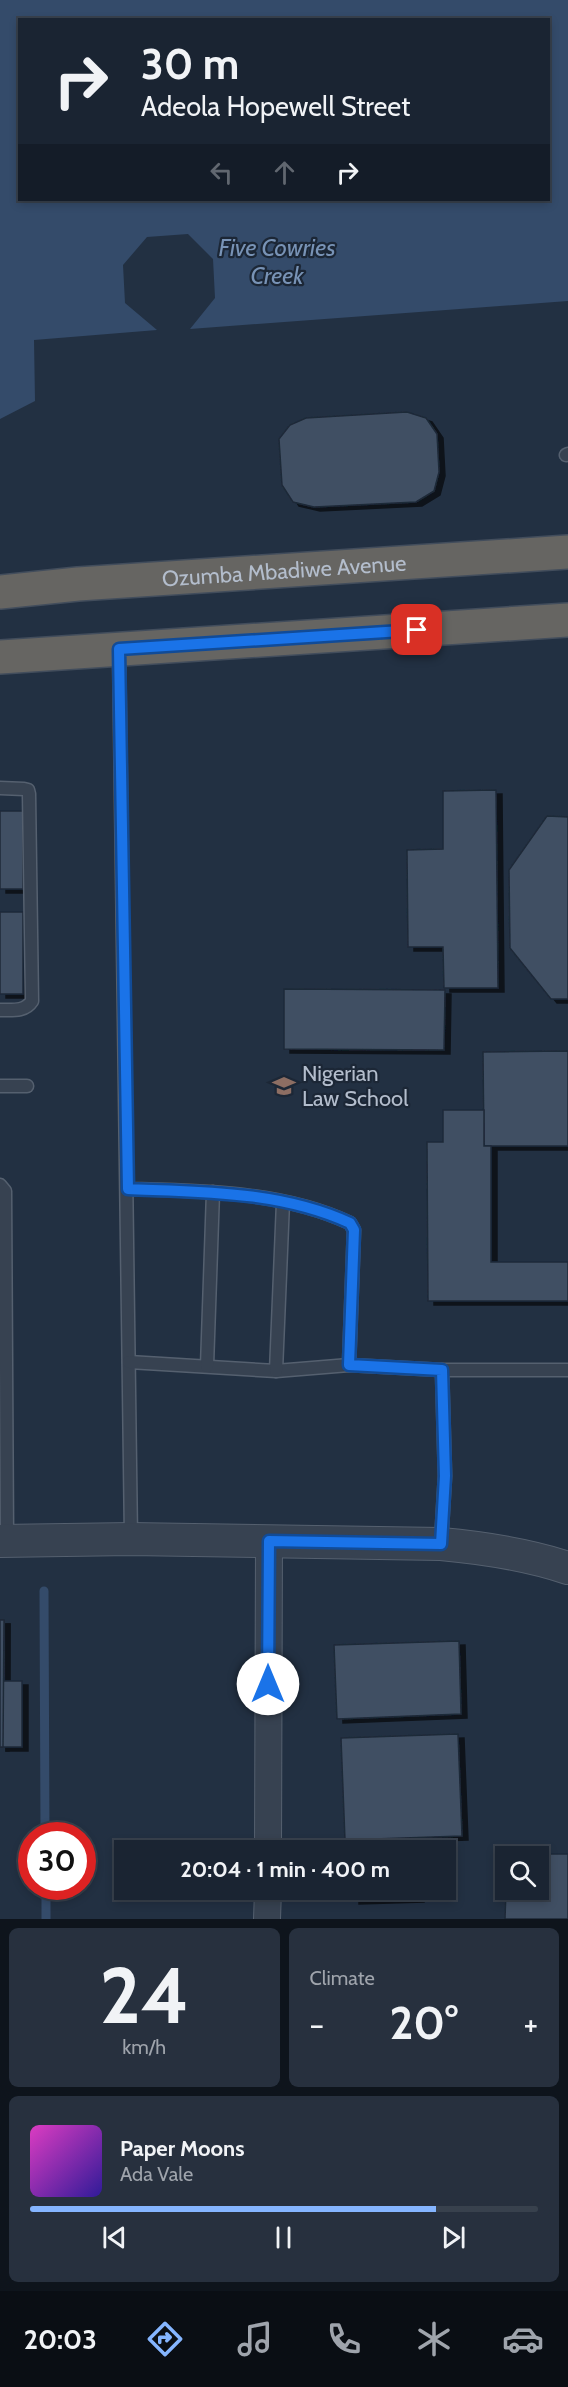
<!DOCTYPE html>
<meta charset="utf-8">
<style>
body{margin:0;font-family:Cabin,sans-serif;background:#27303e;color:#f1f3f6;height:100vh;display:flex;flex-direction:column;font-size:22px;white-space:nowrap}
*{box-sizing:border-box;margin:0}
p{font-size:20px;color:#9fa4ac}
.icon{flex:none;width:33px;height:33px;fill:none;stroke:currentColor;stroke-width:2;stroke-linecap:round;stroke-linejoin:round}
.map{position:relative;height:1919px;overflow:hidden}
.side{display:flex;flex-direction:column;gap:9px;padding:9px;background:#0e141c;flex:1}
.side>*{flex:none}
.guide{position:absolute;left:18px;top:18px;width:532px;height:183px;border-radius:0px;box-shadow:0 3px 9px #0003,0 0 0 2px #38414d;background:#1a2432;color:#f1f3f6;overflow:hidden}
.tools{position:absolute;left:495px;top:1846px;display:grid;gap:12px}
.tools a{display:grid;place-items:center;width:54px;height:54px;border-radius:0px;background:#1a2432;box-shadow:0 3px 9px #0003,0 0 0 2px #38414d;font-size:30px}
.speed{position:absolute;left:18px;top:1822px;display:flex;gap:12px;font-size:30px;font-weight:700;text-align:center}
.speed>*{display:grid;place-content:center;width:78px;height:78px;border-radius:50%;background:#1a2432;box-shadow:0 3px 9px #0003,0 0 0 2px #38414d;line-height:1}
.speed .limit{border:9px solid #d22;background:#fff;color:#111}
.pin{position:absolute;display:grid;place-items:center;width:51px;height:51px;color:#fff;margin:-26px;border-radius:12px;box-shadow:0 3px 9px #0006}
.me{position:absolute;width:66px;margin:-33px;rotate:0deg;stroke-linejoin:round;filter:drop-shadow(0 0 4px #0008)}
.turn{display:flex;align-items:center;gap:21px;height:126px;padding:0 24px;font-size:27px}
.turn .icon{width:78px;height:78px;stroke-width:2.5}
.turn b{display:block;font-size:42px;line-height:51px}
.lanes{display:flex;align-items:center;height:57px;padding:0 24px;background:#0003;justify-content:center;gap:30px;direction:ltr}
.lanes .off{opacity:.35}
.big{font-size:45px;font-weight:700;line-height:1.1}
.side .card{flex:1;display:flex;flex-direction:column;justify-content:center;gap:9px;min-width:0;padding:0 21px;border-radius:9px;background:#27303e}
.side .dial{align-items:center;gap:0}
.dial b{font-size:78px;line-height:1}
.song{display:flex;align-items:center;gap:18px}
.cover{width:72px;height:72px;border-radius:9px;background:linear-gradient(135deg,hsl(310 70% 55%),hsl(250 70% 35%))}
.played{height:6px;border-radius:3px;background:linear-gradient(90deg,#85b5ff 80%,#38414d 80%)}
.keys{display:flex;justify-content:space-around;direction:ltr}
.heat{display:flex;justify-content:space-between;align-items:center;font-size:33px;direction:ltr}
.side .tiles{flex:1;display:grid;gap:9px;grid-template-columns:1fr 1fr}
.card:last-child{grid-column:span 2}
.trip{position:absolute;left:114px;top:1840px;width:342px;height:60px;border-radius:0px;background:#1a2432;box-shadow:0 3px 9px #0003,0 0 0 2px #38414d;font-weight:700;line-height:60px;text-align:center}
.tab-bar{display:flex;height:96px;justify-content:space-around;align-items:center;background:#0a0e14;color:#9fa4ac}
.tab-bar .icon{width:42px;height:42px}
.tab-bar .on{color:#85b5ff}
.tab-bar b{font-size:27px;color:#f1f3f6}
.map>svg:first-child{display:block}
.water{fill:#344b6a;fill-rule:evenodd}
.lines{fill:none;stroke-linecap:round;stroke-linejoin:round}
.stream{stroke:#344b6a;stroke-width:9}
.building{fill:#415064;stroke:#1e2938;stroke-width:1.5;filter:url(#shadow)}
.service-casing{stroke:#55606f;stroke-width:15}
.minor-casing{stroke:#55606f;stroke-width:28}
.tertiary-casing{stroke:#55606f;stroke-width:34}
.trunk-casing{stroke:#424d5c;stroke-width:36}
.service{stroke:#374251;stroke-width:12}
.minor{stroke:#374251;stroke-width:26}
.tertiary{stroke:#374251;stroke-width:32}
.trunk{stroke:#666562;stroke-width:33}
.route-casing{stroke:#114b97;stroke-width:15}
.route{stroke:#1a73e8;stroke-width:10}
.labels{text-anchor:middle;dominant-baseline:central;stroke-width:4.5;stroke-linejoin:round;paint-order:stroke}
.street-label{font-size:22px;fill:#b3bdcc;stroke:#1c2736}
.poi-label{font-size:22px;fill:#b3bdcc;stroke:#1c2736;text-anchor:start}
.water-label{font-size:24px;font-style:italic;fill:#7893b6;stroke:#1c2736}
</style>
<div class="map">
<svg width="568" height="1919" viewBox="0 0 568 1919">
<defs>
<filter id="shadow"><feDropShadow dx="6" dy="4" stdDeviation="0" flood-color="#0009"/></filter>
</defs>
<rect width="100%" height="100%" fill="#223042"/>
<!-- water -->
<path class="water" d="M0 0H568V301L190 329 215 298 213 259 188 234 147 237 123 265 125 303 157 330 34 340 35 401 0 419ZM20 20H549V200H20Z"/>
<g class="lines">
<!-- stream -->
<g class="stream">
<polyline points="44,1591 45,1836"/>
<polyline points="46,1887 46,1919"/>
</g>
</g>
<!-- building -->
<g class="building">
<polygon points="407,412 426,418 437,434 439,472 434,491 416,502 314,507 293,502 282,485 279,439 290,425 306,418"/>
<polygon points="496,790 498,988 444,988 443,947 408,947 407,850 443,849 443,791"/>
<rect x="0" y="811" width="23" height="78"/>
<polygon points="547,816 568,817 568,999 551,999 510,948 509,870"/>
<rect x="0" y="912" width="23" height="82"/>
<polygon points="284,989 445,990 444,1050 284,1049"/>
<polygon points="568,1051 568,1146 484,1146 483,1052"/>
<polygon points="443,1110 484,1110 484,1146 491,1146 491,1262 568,1262 568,1301 428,1301 427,1142 443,1142"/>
<polygon points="0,1620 4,1620 4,1681 22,1681 22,1747 0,1747"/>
<polygon points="0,1620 4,1620 3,1747 0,1747"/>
<polygon points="459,1641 461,1714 337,1719 334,1645"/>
<polygon points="458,1734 462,1836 345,1840 341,1738"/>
<polygon points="416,1845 416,1851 352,1851 352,1847"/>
<polygon points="506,1854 568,1854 568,1919 505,1919 506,1890 538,1890 538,1857 506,1857"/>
<polygon points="353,1890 417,1890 418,1898 353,1900"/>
</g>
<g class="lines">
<!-- service casing -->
<g class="service-casing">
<g id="service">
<polyline points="566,455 568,454"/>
<polyline points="119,650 131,1539"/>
<path d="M0 788 24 789 28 790 29 794 32 1001C25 1012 12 1010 0 1010"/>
<polyline points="0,1086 27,1086"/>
<polyline points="0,1185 5,1191 7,1539"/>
<path d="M128 1189C202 1191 282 1191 350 1223L354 1230 349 1365"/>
<polyline points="129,1362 276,1371 349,1365 442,1370 568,1370"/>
<polyline points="207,1366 213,1192"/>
<polyline points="276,1371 283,1202"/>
<polyline points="441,1543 445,1476 442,1370"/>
</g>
</g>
<!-- minor casing -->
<g class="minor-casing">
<g id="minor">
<polyline points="268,1851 269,1541"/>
<polyline points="267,1919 268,1890"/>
</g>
</g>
<!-- tertiary casing -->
<g class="tertiary-casing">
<path id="tertiary" d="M0 1541 131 1539 441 1544C485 1548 526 1554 568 1568"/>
</g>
<!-- trunk casing -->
<g class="trunk-casing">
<g id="trunk">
<path id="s1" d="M0 592 78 584 568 552"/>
<polyline points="0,657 568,620"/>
</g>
</g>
<!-- service -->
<use href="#service" class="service"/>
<!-- minor -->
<use href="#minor" class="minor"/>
<!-- tertiary -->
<use href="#tertiary" class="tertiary"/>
<!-- trunk -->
<use href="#trunk" class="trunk"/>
</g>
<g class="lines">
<!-- route casing -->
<g class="route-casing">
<path id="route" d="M268 1684 269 1541 441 1544 445 1476 442 1370 349 1365 354 1230 350 1223C281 1191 202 1192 128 1189L119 649 417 630"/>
</g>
<!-- route -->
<use href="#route" class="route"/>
</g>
<!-- icons -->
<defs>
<g id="university-bare" transform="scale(1.8)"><path d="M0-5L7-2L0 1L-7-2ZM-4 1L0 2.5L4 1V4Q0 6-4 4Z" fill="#8d6e63" stroke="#1c2736" stroke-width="2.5" paint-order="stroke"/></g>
</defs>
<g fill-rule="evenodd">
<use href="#university-bare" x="284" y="1086"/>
</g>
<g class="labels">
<!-- street labels -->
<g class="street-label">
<text stroke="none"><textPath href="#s1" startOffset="285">Ozumba Mbadiwe Avenue</textPath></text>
</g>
<!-- poi labels -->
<g class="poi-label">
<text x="302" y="1073">Nigerian<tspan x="302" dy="25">Law School</tspan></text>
</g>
<!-- water labels -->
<g class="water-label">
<text x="277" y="247">Five Cowries<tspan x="277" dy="28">Creek</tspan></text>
</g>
</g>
</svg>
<div class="tools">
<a><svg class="icon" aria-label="search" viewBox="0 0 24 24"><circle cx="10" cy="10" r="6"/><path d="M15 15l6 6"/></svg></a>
</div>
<div class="speed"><div class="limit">30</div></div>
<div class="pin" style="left:417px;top:630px;background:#d93025"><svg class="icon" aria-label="arrive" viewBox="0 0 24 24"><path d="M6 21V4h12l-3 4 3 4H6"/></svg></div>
<svg class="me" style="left:268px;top:1684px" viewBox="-20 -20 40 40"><circle r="19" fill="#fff"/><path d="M0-13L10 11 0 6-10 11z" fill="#1a73e8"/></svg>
<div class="trip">20:04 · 1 min · 400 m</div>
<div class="guide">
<div class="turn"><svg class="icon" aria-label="right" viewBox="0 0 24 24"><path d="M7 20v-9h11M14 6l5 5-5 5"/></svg><div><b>30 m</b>Adeola Hopewell Street</div></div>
<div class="lanes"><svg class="icon off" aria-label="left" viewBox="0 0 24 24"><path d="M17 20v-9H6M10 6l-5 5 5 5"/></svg><svg class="icon off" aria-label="ahead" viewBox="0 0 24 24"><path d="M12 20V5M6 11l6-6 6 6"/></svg><svg class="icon" aria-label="right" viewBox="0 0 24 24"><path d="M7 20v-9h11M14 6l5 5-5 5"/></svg></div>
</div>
</div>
<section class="side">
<div class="tiles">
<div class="card dial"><b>24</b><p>km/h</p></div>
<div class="card"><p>Climate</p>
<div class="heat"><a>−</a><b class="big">20°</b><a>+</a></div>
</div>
<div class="card">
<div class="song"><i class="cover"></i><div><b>Paper Moons</b><p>Ada Vale</p></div></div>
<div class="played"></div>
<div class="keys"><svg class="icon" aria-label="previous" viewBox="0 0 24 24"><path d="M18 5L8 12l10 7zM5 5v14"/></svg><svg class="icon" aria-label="pause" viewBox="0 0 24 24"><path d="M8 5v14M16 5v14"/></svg><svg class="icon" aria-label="next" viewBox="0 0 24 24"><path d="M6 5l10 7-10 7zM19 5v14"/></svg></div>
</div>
</div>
</section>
<nav class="tab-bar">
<b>20:03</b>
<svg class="icon on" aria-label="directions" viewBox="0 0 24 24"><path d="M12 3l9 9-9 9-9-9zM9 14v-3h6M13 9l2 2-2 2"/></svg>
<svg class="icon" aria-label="music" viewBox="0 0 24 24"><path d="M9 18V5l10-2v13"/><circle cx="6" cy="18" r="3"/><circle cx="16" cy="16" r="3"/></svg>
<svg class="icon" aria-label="phone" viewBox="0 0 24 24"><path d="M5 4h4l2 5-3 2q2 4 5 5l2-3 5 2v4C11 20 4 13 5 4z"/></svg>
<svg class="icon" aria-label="climate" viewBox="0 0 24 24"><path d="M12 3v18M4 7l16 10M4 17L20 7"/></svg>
<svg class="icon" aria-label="car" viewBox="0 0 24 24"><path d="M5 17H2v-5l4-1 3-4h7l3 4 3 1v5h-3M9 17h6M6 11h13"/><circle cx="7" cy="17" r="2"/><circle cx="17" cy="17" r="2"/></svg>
</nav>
